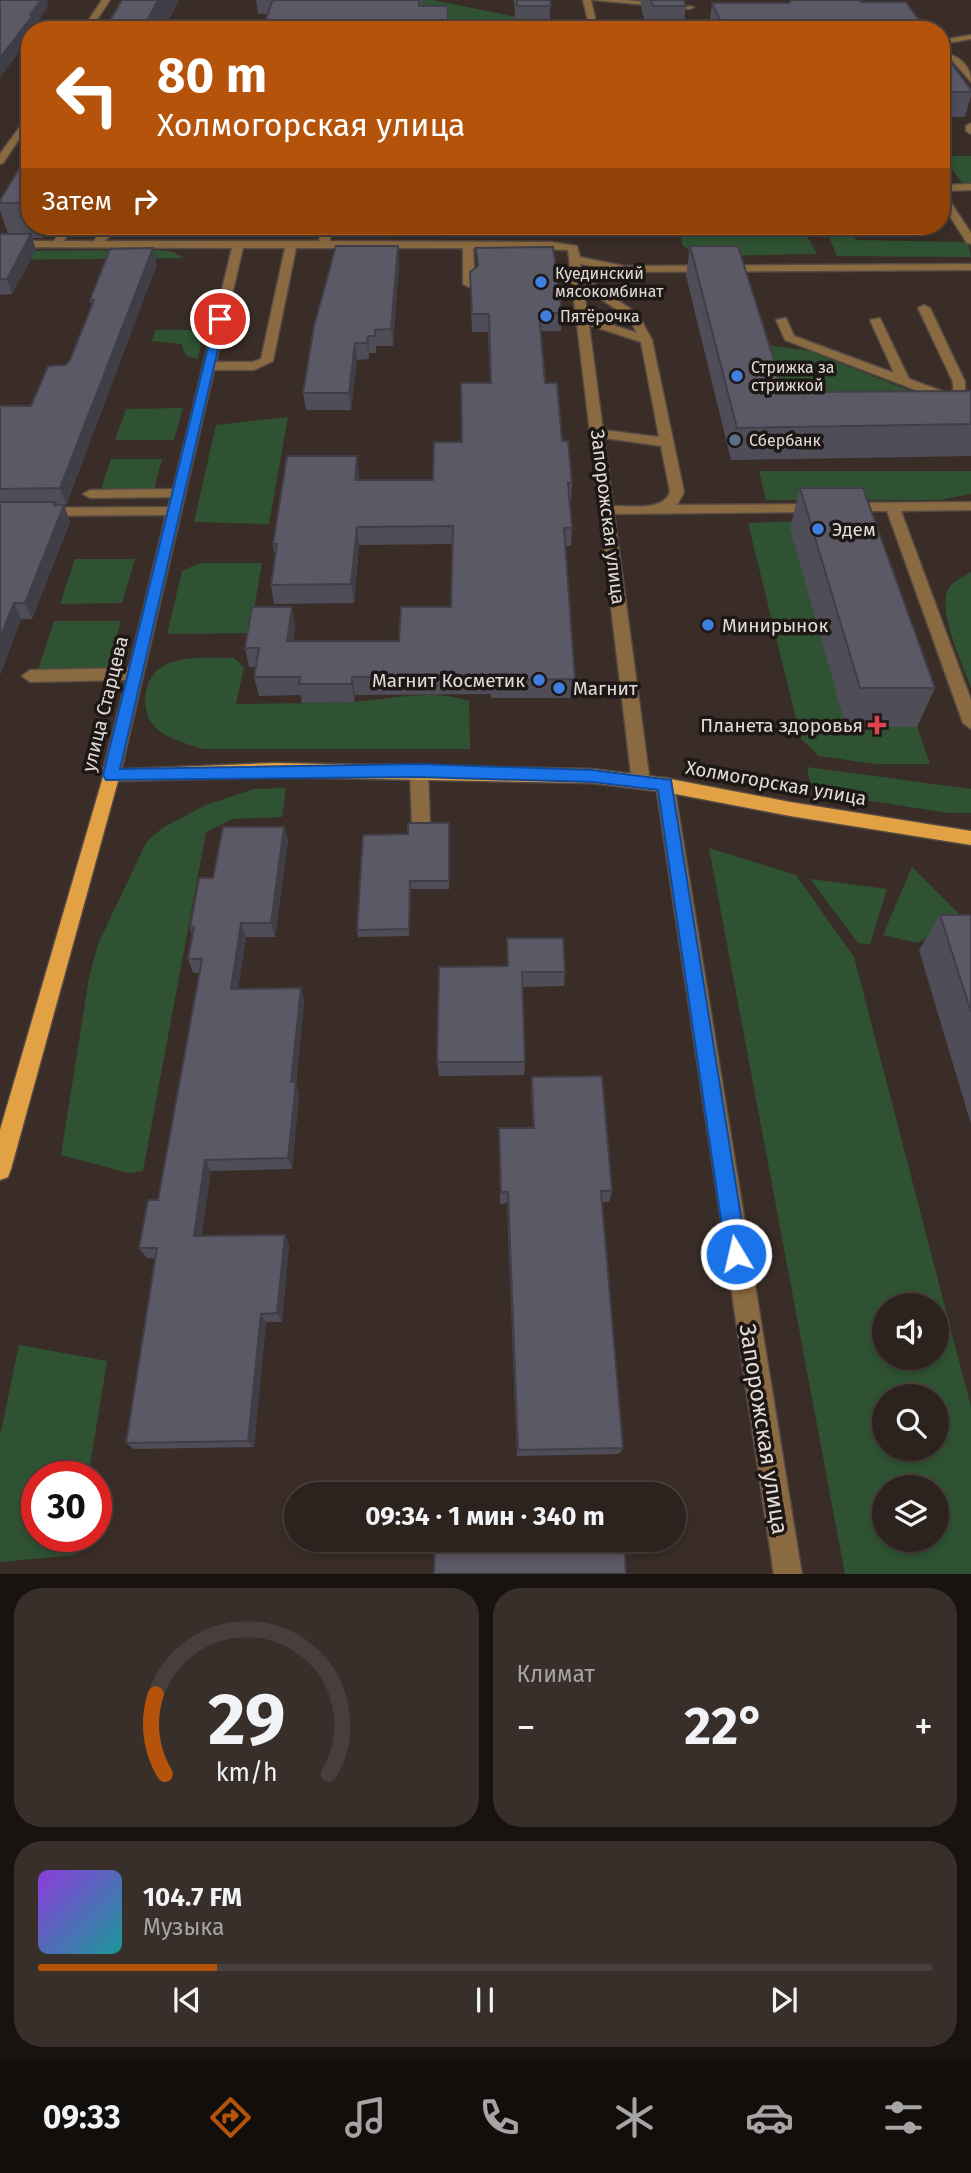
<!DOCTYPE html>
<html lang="ru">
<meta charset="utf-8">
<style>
body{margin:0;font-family:"Fira Sans",sans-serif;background:#382f2b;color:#f1f3f6;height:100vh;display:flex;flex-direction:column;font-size:26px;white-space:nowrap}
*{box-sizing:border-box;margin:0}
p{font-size:23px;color:#a6a4a4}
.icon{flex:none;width:38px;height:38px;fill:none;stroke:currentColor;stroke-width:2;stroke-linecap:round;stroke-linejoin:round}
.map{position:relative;height:1574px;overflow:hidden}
.sheet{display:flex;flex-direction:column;gap:14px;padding:14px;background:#181310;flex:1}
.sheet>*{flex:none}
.banner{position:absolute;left:21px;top:21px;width:929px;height:214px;border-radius:28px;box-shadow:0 4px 10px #0003,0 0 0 2px #483f3c;background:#b45309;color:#fff;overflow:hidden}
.tools{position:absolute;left:872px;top:1293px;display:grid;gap:14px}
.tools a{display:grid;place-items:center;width:77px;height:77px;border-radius:50%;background:#2c221e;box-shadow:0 4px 10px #0003,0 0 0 2px #483f3c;font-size:35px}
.speed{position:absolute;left:21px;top:1461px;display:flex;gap:14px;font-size:35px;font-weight:700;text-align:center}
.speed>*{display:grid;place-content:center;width:91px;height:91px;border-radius:50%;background:#2c221e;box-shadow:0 4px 10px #0003,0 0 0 2px #483f3c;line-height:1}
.speed .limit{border:10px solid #d22;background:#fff;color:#111}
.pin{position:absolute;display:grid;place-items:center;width:60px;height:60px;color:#fff;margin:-30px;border:4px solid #fff;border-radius:50%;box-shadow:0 2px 7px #0007}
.me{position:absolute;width:77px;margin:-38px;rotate:351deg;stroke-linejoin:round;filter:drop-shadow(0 0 5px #0008)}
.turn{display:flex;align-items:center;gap:24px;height:147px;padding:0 21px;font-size:32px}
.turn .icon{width:91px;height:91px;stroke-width:2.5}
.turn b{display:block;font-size:49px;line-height:60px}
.then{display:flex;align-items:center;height:66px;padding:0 21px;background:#0003;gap:14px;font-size:26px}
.big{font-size:52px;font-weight:700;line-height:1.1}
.sheet .widget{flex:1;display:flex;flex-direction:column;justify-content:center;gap:10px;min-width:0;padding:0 24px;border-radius:28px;background:#382f2b}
.sheet .dial{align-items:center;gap:0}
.dial svg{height:182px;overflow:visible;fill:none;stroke:#483f3c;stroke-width:7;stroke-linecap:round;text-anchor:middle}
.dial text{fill:#f1f3f6;stroke:none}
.song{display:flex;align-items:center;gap:21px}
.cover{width:84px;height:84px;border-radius:10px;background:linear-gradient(135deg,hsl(270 70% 55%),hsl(180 70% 35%))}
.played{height:7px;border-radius:4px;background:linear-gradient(90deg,#b45309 20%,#483f3c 20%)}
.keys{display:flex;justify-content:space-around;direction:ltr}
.heat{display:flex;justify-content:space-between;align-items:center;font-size:38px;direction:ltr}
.sheet .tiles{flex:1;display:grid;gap:14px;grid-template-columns:1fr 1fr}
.widget:last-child{grid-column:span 2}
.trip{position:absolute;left:284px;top:1482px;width:402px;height:70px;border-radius:35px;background:#2c221e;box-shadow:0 4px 10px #0003,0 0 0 2px #483f3c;font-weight:700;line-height:70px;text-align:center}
.tab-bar{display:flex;height:112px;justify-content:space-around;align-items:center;background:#120e0c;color:#a6a4a4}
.tab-bar .icon{width:49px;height:49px}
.tab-bar .current{color:#b45309}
.tab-bar b{font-size:32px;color:#f1f3f6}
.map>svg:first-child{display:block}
.green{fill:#2f5332;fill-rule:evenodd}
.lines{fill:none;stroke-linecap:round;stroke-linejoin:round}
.minor-casing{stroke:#554944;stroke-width:3}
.major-casing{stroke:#554944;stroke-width:3}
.minor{fill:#8a6a41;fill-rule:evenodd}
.major{fill:#e2a144;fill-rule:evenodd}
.wall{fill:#4f4d58}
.shaded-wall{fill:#403e47}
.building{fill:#5c5966;stroke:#403e47;stroke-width:2}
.route{fill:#1a73e8;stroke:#114b97;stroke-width:2}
.shop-dot{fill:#3f7fe0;stroke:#1d1715;stroke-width:2.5}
.service-dot{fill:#5c6f8a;stroke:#1d1715;stroke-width:2.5}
.health-dot{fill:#e0444e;stroke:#1d1715;stroke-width:2.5}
.labels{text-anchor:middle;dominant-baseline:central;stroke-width:7;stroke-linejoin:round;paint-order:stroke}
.far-poi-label{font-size:16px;fill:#e2dad6;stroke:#1d1715;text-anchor:start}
.street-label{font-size:19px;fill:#e2dad6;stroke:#1d1715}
.poi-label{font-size:19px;fill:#e2dad6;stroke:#1d1715;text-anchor:start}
.near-street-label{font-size:23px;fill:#e2dad6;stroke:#1d1715}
</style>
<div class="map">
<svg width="971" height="1575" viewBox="0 0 971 1575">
<rect width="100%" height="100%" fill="#3a2d28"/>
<!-- green -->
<g class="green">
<polygon points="346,0 433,0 546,23 299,24"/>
<polygon points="943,156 971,156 971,183 962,183"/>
<polygon points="687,226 790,226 782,233 805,232 817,254 697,256 683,246 678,227 709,237"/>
<polygon points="824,226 848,226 856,240 968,242 971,257 837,256"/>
<polygon points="159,250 173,252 184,258 0,260 0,251"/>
<polygon points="155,330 197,330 201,343 198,359 186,356 181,344 152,341"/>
<polygon points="753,343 809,351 936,401 777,423"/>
<polygon points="183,408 174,440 115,440 126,409"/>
<polygon points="288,417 269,524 194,522 216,425"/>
<polygon points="111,459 162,459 154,489 101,489"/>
<polygon points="759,471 971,471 971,494 939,500 766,500"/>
<polygon points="805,521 917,727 930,764 876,764 819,756 801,739 748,523"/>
<polygon points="75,559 135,559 122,603 60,604"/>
<polygon points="200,563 262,563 250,633 167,634 182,571"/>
<path d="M971 572V687C963 665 936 608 949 588 953 581 964 577 971 572Z"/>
<polygon points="54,621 121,621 107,670 38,670"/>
<path d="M234 658 244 667 236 704C274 703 312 704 351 702 392 700 428 688 469 701L470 749H202C187 744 169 739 157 729 139 713 142 678 163 666 183 655 212 658 234 658Z"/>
<polygon points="807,767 971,789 971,813 949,813 812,792"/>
<polygon points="286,788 282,817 233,819 206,832 143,1171 129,1173 61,1155 89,978 98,944 147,841 164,827 206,805 254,789"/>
<path d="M709 848 796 875 854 957 971 1407V1574H845ZM884 1306H936V1358H884ZM884 1396H936V1449H884ZM884 1488H936V1540H884Z"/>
<polygon points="912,867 960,915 918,943 883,935"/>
<polygon points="810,879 887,889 870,944 858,943"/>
<polygon points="19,1345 107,1361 88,1477 37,1477 37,1536 79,1537 76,1555 0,1562 0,1436"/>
</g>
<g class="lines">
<!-- minor casing -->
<g class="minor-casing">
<g id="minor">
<polygon points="102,0 110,0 90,30 82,30"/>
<polygon points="583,0 591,0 598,30 590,30"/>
<polygon points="593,0 627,0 694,7 690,9"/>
<polygon points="971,35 971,39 942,44 942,40"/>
<path d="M942 52C957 55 971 64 971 82L951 59 942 56Z"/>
<polygon points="30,113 30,123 3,163 0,164 0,154"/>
<polygon points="971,123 971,134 966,131 966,126"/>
<polygon points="971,184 971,190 942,191 942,185"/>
<polygon points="942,194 946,195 971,233 971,244 967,243 942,204"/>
<path d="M62 226H72L64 241H94C102 229 106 226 120 226L105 241H319L321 226H331L330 241 551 242 577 246 580 257 624 266 971 264V270L624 272 580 264 582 276 638 314 652 340 684 492 677 505 817 504 824 508 817 512 614 514 650 782 647 787H635L632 782 568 250 473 248 475 284 469 287 463 284V248H296L273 361 254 370H214L120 775 117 780H105L102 775 126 680 30 682 22 676 30 670 129 668 166 515 0 516V508L168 507 171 497 90 498 83 494 90 490 173 489 232 248 0 247V241H54ZM243 248H285L261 359 252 362H216ZM583 287 629 318 637 333 588 317ZM589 325 641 342 659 437 603 430ZM604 438 661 446 670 492C663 512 630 505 613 506Z"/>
<polygon points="924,305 930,308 965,382 965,401 971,406 971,416 955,405 785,340 776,320 786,318 794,336 894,373 870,320 880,318 909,379 953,395 953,382 918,308"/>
<polygon points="971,502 971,510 901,511 971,700 971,729 963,723 887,511 849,511 842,507 849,503"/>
<polygon points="419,764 428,771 430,824 427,829 415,829 412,824 410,771"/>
<polygon points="665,778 671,780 674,785 802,1575 774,1575 656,785 659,780"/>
</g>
</g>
<!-- major casing -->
<g class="major-casing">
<polygon id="major" points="274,763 592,769 665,778 790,802 971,831 971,845 790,816 665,792 592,783 274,777 118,781 11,1169 8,1177 0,1180 0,1130 105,770"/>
</g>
<!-- minor -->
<use href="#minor" class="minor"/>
<!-- major -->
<use href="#major" class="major"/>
</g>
<!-- wall -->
<g class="wall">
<polygon points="256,0 422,0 421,6 448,30 262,30 268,14 258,14"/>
<polygon points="514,0 550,0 550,30 516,30"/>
<polygon points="641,0 684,0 686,6 683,30 647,30 641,7"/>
<polygon points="866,2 926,30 711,30 709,26 712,3"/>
<polygon points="942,50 971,90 971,96 965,117 942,117"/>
<polygon points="30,151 30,226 49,226 42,238 32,238 36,250 12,294 0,295 0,234 8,234 0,210 0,200"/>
<polygon points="690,246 784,392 971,391 971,456 731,460 686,276"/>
<polygon points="476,248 562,313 561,331 540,331 545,383 562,441 572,483 571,502 570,502 572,528 571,546 565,546 575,679 574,698 491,698 491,694 355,695 354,702 302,703 301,695 259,696 254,677 256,667 249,667 245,648 295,625 293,641 399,641 451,607 453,544 359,545 354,603 274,604 271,585 275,557 273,544 357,456 359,474 359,480 433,480 462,442 490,383 488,332 472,332 470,272 477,267"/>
<polygon points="399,262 393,346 376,346 376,353 369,353 369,359 357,360 351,410 306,410 303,393"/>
<polygon points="157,264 66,505 56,505 64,505 70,522 32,619 21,619 0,675 0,406 31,406 66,365 70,360 92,307 90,300"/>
<polygon points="800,488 935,688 917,727 846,727 790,528"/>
<polygon points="449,823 449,889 411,889 409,936 358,937 357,930 408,834"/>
<polygon points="284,827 288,841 275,937 246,937 238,988 301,988 304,1001 296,1084 299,1094 292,1169 211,1171 201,1236 285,1235 289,1245 282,1322 266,1322 254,1447 134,1449 126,1443 155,1258 147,1258 139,1248 158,1200 200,973 193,973 188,959 192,934 190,928 213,878"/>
<polygon points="940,915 971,915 971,1124 919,950"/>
<polygon points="507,938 565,972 564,986 522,987 525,1062 524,1075 439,1076 437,1062 507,966"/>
<polygon points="532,1077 612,1191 609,1202 602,1202 623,1448 619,1454 517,1456 507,1203 500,1204 499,1128 533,1128 531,1090"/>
</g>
<!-- shaded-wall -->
<g class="shaded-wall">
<polygon points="41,0 50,0 47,3 48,7 36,25 36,28 35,30 30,30 30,37 0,78 0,58"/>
<polygon points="158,0 179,0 164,30 142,30"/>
<polygon points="38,226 49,226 42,238"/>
<polygon points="31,234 36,250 12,294 7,279"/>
<polygon points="398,246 399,262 393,346 391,329"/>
<polygon points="153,248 157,264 66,505 60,488"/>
<polygon points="368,336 369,353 369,359 367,343"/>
<polygon points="355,343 357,360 351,410 349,393"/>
<polygon points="357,456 359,474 357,499 355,480"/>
<polygon points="55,502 60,515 64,505 70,522 32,619 25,603"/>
<polygon points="357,527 359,545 354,603 351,584"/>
<polygon points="14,603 21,619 0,675 0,638"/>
<polygon points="292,607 295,625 290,660 287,641"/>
<polygon points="352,677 355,695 354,702 352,684"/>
<polygon points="284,827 288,841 275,937 271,923"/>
<polygon points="410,881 411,889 409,936 409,929"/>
<polygon points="241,923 246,937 236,1002 231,989"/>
<polygon points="301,988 304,1001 296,1084 299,1094 292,1169 288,1158 291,1082"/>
<polygon points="205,1160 211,1171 200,1246 194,1236"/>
<polygon points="285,1235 289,1245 282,1322 277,1313"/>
<polygon points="261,1314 266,1322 254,1447 248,1441"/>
</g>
<!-- building -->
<g class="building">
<polygon points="0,0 41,0 30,15 33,15 0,58"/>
<polygon points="122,0 158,0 142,30 104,30"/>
<polygon points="275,0 419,0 419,6 448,6 447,30 366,30 326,22 324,30 262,30 272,2"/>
<polygon points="517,0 550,0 551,6 517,6"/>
<polygon points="651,0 684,0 686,6 653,6"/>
<polygon points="791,0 862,0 861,2 906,2 926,30 725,30 712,3 789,3"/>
<polygon points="942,50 971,90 971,92 942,92"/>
<polygon points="30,151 30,203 0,203 0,200"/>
<polygon points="0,234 31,234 7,279 0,279"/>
<polygon points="336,246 398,246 391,329 375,330 375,336 368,336 367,343 355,343 349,393 303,393 314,326"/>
<polygon points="690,246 738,246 784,392 971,391 971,424 737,428"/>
<polygon points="553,247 562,313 539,313 545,383 557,383 562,441 568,441 572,483 568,483 572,528 564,528 575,679 491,680 491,675 352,677 352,684 299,684 300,677 254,677 259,648 245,648 252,607 292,607 287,641 399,641 401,607 451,607 453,526 357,527 351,584 271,585 277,544 273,544 287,456 357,456 355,480 433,480 434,442 462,442 461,383 491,383 489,314 472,314 470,272 478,266 476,248"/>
<polygon points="153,248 60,488 0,489 0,406 31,406 48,366 66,365 70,360 94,300 90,300 110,249"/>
<polygon points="800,488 863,488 935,688 860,688"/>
<polygon points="0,502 55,502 54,505 64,505 25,603 14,603 0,638"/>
<polygon points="408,823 449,823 449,881 410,881 409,929 357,930 363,835 408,834"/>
<polygon points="223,827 284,827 271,923 241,923 231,989 301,988 291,1082 296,1082 288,1158 205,1160 194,1236 285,1235 277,1313 261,1314 248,1441 126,1443 157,1248 139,1248 148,1200 158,1200 202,959 188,959 194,927 190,928 199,878 213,878"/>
<polygon points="940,915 971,915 971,1012"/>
<polygon points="507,938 563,938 565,972 522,972 525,1062 437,1062 439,967 508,966"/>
<polygon points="602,1076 612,1191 601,1191 623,1448 518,1450 508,1192 501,1192 499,1128 534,1128 532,1077"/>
<polygon points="435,1540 624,1540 626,1574 434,1574"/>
</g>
<!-- route -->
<polygon class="route" points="220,316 225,319 120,769 419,764 592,770 671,780 747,1254 744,1262 736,1265 729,1262 726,1254 658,790 592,782 419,777 106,780 103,775 215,319"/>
<!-- markers -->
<g class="shop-dot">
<circle cx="541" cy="282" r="7"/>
<circle cx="546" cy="316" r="7"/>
<circle cx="737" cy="376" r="7"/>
<circle cx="818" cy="529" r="7"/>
<circle cx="708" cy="625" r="7"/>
<circle cx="539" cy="680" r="7"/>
<circle cx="559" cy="688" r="7"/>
</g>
<circle class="service-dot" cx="735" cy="440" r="7"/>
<path class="health-dot" d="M873.5 714.5h7v7h7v7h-7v7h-7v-7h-7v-7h7z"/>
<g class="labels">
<!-- far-poi labels -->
<g class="far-poi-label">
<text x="555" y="273">Куединский<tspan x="555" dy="18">мясокомбинат</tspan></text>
<text x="560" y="316">Пятёрочка</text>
<text x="751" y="367">Стрижка за<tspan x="751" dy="18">стрижкой</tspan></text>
<text x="749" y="440">Сбербанк</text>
</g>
<!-- street labels -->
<g class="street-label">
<text transform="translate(608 517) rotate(83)">Запорожская улица</text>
<text transform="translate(105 704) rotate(-76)">улица Старцева</text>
<text transform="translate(776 783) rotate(10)">Холмогорская улица</text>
</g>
<!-- poi labels -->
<g class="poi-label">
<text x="832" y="529">Эдем</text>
<text x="722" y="625">Минирынок</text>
<text x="525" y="680" text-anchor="end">Магнит Косметик</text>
<text x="573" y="688">Магнит</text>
<text x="863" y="725" text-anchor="end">Планета здоровья</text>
</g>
<!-- near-street labels -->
<g class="near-street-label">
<text transform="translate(764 1429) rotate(81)">Запорожская улица</text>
</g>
</g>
</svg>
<div class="tools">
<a><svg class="icon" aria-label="sound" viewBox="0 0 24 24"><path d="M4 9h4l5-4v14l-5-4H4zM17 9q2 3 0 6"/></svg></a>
<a><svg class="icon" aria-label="search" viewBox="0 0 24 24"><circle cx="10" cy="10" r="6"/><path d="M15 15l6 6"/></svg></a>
<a><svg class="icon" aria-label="layers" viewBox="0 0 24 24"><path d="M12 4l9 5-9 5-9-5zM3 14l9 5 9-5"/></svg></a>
</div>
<div class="speed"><div class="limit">30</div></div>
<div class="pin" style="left:220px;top:319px;background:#d93025"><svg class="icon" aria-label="arrive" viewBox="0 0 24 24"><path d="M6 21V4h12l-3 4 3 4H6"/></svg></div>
<svg class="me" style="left:736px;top:1254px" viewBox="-20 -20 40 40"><circle r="17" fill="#1a73e8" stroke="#fff" stroke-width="3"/><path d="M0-11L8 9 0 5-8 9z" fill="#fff"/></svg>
<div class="trip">09:34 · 1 мин · 340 m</div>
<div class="banner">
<div class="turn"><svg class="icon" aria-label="left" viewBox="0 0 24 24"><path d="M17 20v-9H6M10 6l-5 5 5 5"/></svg><div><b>80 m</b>Холмогорская улица</div></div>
<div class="then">Затем<svg class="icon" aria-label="right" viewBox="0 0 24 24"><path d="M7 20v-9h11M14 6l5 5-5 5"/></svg></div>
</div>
</div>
<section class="sheet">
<div class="tiles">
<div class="widget dial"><svg viewBox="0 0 100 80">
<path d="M14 69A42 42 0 1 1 86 69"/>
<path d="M14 69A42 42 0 0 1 10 34" stroke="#b45309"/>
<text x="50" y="56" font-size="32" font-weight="700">29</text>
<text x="50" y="72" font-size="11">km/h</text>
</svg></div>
<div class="widget"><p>Климат</p>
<div class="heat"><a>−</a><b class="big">22°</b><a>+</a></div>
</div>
<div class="widget">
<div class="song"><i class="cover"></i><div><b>104.7 FM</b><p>Музыка</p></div></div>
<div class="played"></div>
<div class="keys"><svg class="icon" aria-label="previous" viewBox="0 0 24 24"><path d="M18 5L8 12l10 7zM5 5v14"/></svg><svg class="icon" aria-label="pause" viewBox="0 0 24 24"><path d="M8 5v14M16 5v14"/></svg><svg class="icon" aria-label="next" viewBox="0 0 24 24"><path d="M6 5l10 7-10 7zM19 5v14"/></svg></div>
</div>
</div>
</section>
<nav class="tab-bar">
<b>09:33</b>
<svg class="icon current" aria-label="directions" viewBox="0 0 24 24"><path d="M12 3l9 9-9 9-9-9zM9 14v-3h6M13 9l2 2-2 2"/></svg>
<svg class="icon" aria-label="music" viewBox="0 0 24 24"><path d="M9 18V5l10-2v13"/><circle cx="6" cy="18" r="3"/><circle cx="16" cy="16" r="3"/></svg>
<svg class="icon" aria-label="phone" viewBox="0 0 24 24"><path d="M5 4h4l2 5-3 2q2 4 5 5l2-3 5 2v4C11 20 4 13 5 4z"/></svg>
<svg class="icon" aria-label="climate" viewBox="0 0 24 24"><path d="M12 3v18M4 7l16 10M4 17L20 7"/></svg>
<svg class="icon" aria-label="car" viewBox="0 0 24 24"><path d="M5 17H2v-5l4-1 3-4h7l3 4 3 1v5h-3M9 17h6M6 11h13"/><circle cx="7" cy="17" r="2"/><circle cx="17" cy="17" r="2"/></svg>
<svg class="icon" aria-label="filters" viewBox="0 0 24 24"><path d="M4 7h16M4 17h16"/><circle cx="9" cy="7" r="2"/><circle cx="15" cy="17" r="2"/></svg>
</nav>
